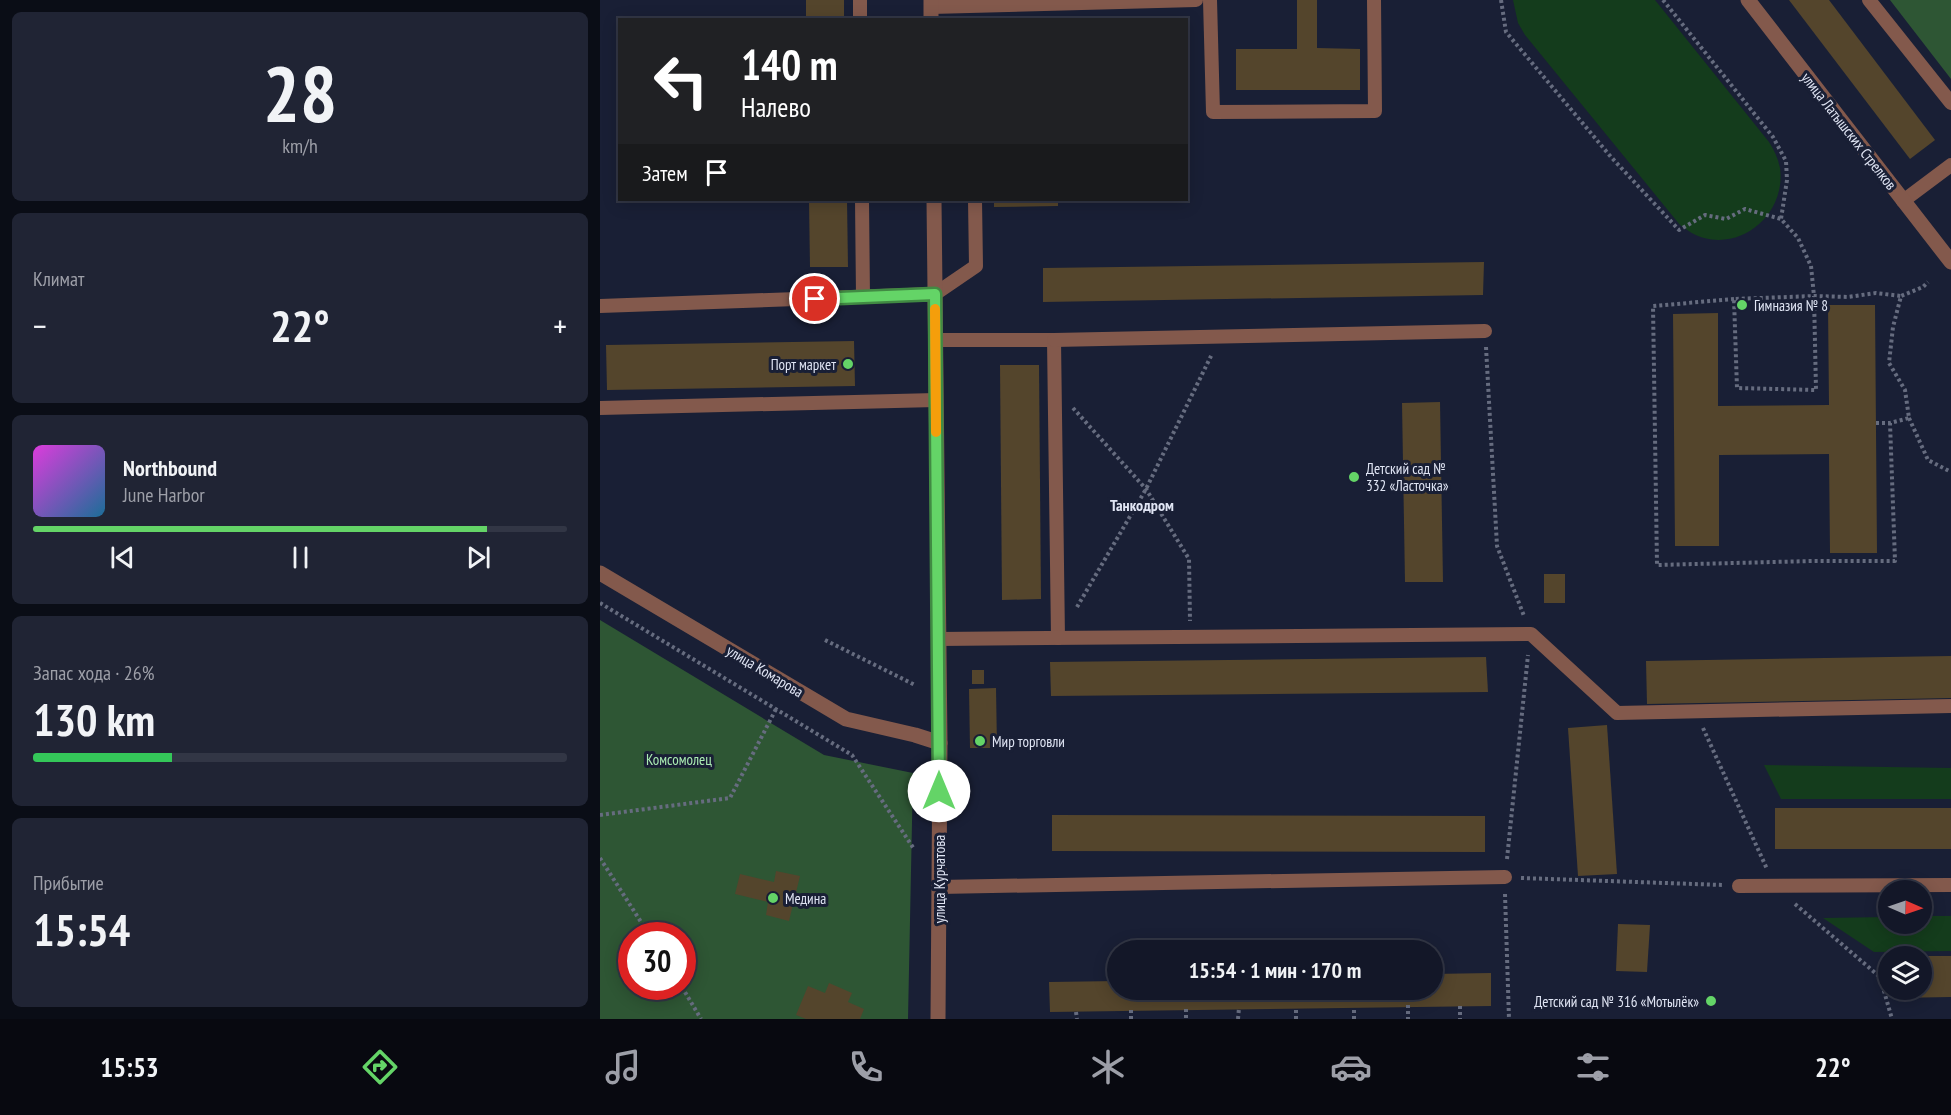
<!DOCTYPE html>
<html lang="ru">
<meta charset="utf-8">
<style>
body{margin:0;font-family:"PT Sans Narrow",sans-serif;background:#202434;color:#f1f3f6;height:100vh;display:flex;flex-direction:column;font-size:22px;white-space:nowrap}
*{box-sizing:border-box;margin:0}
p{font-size:20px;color:#9d9fa8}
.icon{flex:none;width:33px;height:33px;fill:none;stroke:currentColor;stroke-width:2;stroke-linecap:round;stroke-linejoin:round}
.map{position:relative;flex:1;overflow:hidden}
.drawer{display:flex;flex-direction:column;gap:12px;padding:12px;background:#0a0d16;width:600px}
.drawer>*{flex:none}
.guide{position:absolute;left:18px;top:18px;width:570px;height:183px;border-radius:0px;box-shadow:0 3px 15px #0003,0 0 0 2px #323645;background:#202124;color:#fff;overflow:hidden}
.needle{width:39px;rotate:92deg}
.buttons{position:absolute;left:1278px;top:880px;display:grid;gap:12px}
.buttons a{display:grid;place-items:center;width:54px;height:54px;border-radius:50%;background:#131728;box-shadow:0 3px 15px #0003,0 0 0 2px #323645;font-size:30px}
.speed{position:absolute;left:18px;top:922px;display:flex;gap:12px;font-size:30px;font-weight:700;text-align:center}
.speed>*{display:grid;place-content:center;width:78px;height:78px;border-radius:50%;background:#131728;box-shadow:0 3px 15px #0003,0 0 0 2px #323645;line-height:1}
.speed .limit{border:9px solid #d22;background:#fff;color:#111}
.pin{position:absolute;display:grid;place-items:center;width:51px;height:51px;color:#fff;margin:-26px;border:3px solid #fff;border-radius:50%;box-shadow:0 2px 6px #0007}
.me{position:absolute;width:66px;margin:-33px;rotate:0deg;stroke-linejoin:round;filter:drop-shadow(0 0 4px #0008)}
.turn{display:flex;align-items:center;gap:21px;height:126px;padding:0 24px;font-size:27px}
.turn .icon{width:78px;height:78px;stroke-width:2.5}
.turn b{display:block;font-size:42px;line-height:51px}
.then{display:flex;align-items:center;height:57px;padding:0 24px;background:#0003;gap:12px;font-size:22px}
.big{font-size:45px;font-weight:800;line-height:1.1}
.drawer .card{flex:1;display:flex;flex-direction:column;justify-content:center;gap:9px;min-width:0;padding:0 21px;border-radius:9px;background:#202434}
.drawer .dial{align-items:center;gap:0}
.dial b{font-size:78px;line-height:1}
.song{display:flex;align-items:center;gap:18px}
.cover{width:72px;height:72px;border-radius:9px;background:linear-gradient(135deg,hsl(300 70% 55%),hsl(200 70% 35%))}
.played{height:6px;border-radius:3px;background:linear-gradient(90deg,#64d467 85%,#323645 85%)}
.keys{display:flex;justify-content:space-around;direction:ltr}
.heat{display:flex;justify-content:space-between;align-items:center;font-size:33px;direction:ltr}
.charge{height:9px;border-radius:4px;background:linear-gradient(90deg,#34c759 26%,#323645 0)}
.trip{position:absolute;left:507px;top:940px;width:336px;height:60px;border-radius:30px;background:#131728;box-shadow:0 3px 15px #0003,0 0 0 2px #323645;font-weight:800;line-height:60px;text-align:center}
.dock{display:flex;height:96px;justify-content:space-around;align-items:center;background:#080910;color:#9d9fa8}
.dock .icon{width:42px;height:42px}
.dock .on{color:#64d467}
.dock b{font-size:27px;color:#f1f3f6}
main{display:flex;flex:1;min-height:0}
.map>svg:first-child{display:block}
.green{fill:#143c1c}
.forest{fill:#2e5634;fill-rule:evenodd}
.building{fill:#54452c}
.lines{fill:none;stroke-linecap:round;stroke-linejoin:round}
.path{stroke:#666c7f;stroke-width:4;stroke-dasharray:3 3;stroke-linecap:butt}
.lane{stroke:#83594c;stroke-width:14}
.street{stroke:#83594c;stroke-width:15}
.route-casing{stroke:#418a43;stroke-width:15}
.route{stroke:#64d467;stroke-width:10}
.slow{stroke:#f59e0b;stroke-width:10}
.poi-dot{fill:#64d467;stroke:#191f35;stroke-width:2}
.labels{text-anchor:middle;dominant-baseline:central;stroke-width:6;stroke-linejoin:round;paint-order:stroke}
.street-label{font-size:15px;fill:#e0e5f4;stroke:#191f35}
.poi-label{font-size:15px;fill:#e0e5f4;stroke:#191f35;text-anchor:start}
.park-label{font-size:15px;fill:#aaecb2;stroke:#191f35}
.neighbourhood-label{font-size:16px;font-weight:bold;fill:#e0e5f4;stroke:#191f35}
</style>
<main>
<section class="drawer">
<div class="card dial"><b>28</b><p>km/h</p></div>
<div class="card"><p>Климат</p>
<div class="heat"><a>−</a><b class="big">22°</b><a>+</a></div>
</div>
<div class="card">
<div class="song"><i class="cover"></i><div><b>Northbound</b><p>June Harbor</p></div></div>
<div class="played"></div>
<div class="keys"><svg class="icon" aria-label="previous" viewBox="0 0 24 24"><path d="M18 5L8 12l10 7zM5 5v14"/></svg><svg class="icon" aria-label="pause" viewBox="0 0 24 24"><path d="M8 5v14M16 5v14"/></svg><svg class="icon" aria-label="next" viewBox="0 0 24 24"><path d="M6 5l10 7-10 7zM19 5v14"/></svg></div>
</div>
<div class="card"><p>Запас хода · 26%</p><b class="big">130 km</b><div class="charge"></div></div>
<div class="card"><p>Прибытие</p><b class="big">15:54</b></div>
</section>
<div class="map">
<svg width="1351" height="1019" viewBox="0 0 1351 1019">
<rect width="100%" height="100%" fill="#191f35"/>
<!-- green -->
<g class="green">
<path d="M913 0H1055L1169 142C1174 150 1178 158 1180 168 1186 210 1147 249 1104 238 1095 236 1087 230 1080 225L925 35 918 23Z"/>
<polygon points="1164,765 1351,768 1351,799 1181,799"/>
<polygon points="1322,916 1351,916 1351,951 1274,952 1223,918 1288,917 1288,924 1322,924"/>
</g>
<!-- forest -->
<g class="forest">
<polygon points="1290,0 1351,0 1351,79"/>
<path d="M0 620 224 755 313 773 308 1019H0ZM32 936H82V987H32Z"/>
</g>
<!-- building -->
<g class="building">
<rect x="206" y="0" width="38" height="20"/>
<polygon points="697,0 717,0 717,48 760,49 760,90 636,90 636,49 697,49"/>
<polygon points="1189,0 1229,0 1335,140 1310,159"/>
<polygon points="209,200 247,200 248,267 210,267"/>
<polygon points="394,200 458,200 458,206 394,207"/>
<polygon points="884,262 883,295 443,302 443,268"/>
<polygon points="1228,305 1275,305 1277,553 1230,553 1229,454 1119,455 1119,546 1075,546 1073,314 1118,313 1118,406 1229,405"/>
<polygon points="254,341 255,386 7,390 6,345"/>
<polygon points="400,365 439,365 441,599 402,600"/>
<polygon points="840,402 843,582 805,582 802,403"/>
<rect x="944" y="574" width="21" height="29"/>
<polygon points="1351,656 1351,698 1047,704 1046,661"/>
<polygon points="886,657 888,692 451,696 450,662"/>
<rect x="372" y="670" width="12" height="14"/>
<polygon points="396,688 397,748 370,748 369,689"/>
<polygon points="1007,725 1017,874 978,876 968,728"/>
<rect x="1175" y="808" width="176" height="41"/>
<polygon points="452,815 885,816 885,852 452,851"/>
<polygon points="176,871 200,876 189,921 166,915 168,902 135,894 140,874 174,882"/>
<polygon points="1018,924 1050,925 1047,972 1016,971"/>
<polygon points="1322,956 1351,956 1351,997 1295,998 1295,990 1322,990"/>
<polygon points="891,973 891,1006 450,1012 449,982 518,981 518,990 832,990 832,974"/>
<polygon points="229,983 252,993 248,1002 264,1009 260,1019 206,1019 196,1015 208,986 225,993"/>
</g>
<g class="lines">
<!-- path -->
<g class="path">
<polyline points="901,0 906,32 1011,157 1079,230 1105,215 1126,219 1145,209 1181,219 1198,238 1211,266 1214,296 1216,390 1137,388 1134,299 1214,296 1248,297 1276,293 1301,296"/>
<polyline points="1063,0 1173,137 1186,161 1187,180 1181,219"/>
<polyline points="1134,299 1053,306 1057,565 1212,561 1295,561 1290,423"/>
<polyline points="886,347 897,546 924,616"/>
<polyline points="473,408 546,489 589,559 590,621"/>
<polyline points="1309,418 1328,460 1351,472"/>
<polyline points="1276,423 1290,423 1309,418 1305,390 1289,363 1293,327 1301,296 1323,287 1328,282"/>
<polyline points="0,603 252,755 314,849"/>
<polyline points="477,607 546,489 612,354"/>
<polyline points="225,640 315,685"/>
<polyline points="1103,728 1167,869"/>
<polyline points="0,815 130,798 176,709"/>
<polyline points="0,858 50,936"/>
<polyline points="907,859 928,655"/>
<polyline points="921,878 1123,885"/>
<polyline points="905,894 909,1019"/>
<polyline points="1195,904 1280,977 1292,1019"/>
<polyline points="82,987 101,1019"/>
<polyline points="808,1005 808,1019"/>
<polyline points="860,1006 860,1019"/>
<polyline points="586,1009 586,1019"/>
<polyline points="531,1010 531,1019"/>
<polyline points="476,1012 477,1019"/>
<polyline points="638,1019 639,1008"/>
<polyline points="696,1019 696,1008"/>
<polyline points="754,1019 754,1008"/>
</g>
<!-- lane -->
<g class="lane">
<polyline points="260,0 260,20"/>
<polyline points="610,0 613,112 775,111 774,0"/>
<polyline points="1269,0 1351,103"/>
<polyline points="331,7 596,0"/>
<polyline points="262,200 263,297"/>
<polyline points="1303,201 1351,165"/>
<polyline points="0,306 335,294 376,266 375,200"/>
<polyline points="335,340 454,340 458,638"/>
<polyline points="454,340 885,331"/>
<polyline points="0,408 336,400"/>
<polyline points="339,639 931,634 1017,713 1351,706"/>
<polyline points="1139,886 1351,885"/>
<polyline points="339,887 905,877"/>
</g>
<!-- street -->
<g class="street">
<polyline points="331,0 331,20"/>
<polyline points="1148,0 1351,262"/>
<polyline points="334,200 340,743 338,1019"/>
<polyline points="0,573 246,719 315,735 340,743"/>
</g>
</g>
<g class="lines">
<!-- route casing -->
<g class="route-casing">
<polyline id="route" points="215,299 335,294 339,791"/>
</g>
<!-- route -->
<use href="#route" class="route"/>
<!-- slow -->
<polyline class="slow" points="335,309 336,432"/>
</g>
<!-- markers -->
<g class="poi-dot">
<circle cx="1142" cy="305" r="6"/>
<circle cx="248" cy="364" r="6"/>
<circle cx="754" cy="477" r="6"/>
<circle cx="380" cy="741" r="6"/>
<circle cx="173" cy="898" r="6"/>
<circle cx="1111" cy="1001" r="6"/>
</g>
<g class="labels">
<!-- street labels -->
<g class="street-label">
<text transform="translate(1249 131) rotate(52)">улица Латышских Стрелков</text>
<text transform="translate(165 671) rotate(31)">улица Комарова</text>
<text transform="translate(339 879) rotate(-90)">улица Курчатова</text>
</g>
<!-- poi labels -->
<g class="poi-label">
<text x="1154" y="305">Гимназия № 8</text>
<text x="236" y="364" text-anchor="end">Порт маркет</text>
<text x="766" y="468">Детский сад №<tspan x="766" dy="17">332 «Ласточка»</tspan></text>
<text x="392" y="741">Мир торговли</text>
<text x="185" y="898">Медина</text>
<text x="1099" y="1001" text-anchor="end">Детский сад № 316 «Мотылёк»</text>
</g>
<!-- park labels -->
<g class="park-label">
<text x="79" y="759">Комсомолец</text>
</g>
<!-- neighbourhood labels -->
<g class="neighbourhood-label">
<text x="542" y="505">Танкодром</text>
</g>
</g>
</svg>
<div class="buttons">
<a><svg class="needle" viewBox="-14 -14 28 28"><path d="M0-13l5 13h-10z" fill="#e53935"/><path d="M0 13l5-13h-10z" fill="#9d9fa8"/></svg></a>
<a><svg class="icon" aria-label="layers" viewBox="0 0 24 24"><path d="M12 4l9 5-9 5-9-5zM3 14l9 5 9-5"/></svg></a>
</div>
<div class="speed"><div class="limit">30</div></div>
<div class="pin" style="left:215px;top:299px;background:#d93025"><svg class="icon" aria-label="arrive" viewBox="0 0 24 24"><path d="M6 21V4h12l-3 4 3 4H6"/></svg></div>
<svg class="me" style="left:339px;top:791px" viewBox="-20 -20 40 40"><circle r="19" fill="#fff"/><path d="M0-13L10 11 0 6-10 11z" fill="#64d467"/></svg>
<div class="trip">15:54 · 1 мин · 170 m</div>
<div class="guide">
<div class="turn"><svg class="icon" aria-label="left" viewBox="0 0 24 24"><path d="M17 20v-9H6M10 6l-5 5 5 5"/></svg><div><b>140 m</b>Налево</div></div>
<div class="then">Затем<svg class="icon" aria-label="arrive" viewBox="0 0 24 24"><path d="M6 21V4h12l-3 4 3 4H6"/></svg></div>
</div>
</div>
</main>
<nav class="dock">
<b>15:53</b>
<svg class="icon on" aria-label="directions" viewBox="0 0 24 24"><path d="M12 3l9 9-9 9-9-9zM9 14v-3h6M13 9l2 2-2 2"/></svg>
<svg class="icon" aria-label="music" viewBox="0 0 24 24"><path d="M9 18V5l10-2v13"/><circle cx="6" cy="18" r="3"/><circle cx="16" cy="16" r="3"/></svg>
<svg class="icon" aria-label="phone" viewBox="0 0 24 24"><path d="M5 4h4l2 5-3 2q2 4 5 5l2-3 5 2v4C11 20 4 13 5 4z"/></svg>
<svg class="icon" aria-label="climate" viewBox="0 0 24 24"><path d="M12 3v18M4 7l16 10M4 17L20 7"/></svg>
<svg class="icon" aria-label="car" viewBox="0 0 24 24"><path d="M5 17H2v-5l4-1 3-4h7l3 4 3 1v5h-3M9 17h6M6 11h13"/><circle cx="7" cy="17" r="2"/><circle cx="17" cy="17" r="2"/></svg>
<svg class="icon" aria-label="filters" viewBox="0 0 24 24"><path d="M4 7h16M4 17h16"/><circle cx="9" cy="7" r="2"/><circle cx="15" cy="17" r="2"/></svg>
<b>22°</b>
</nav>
